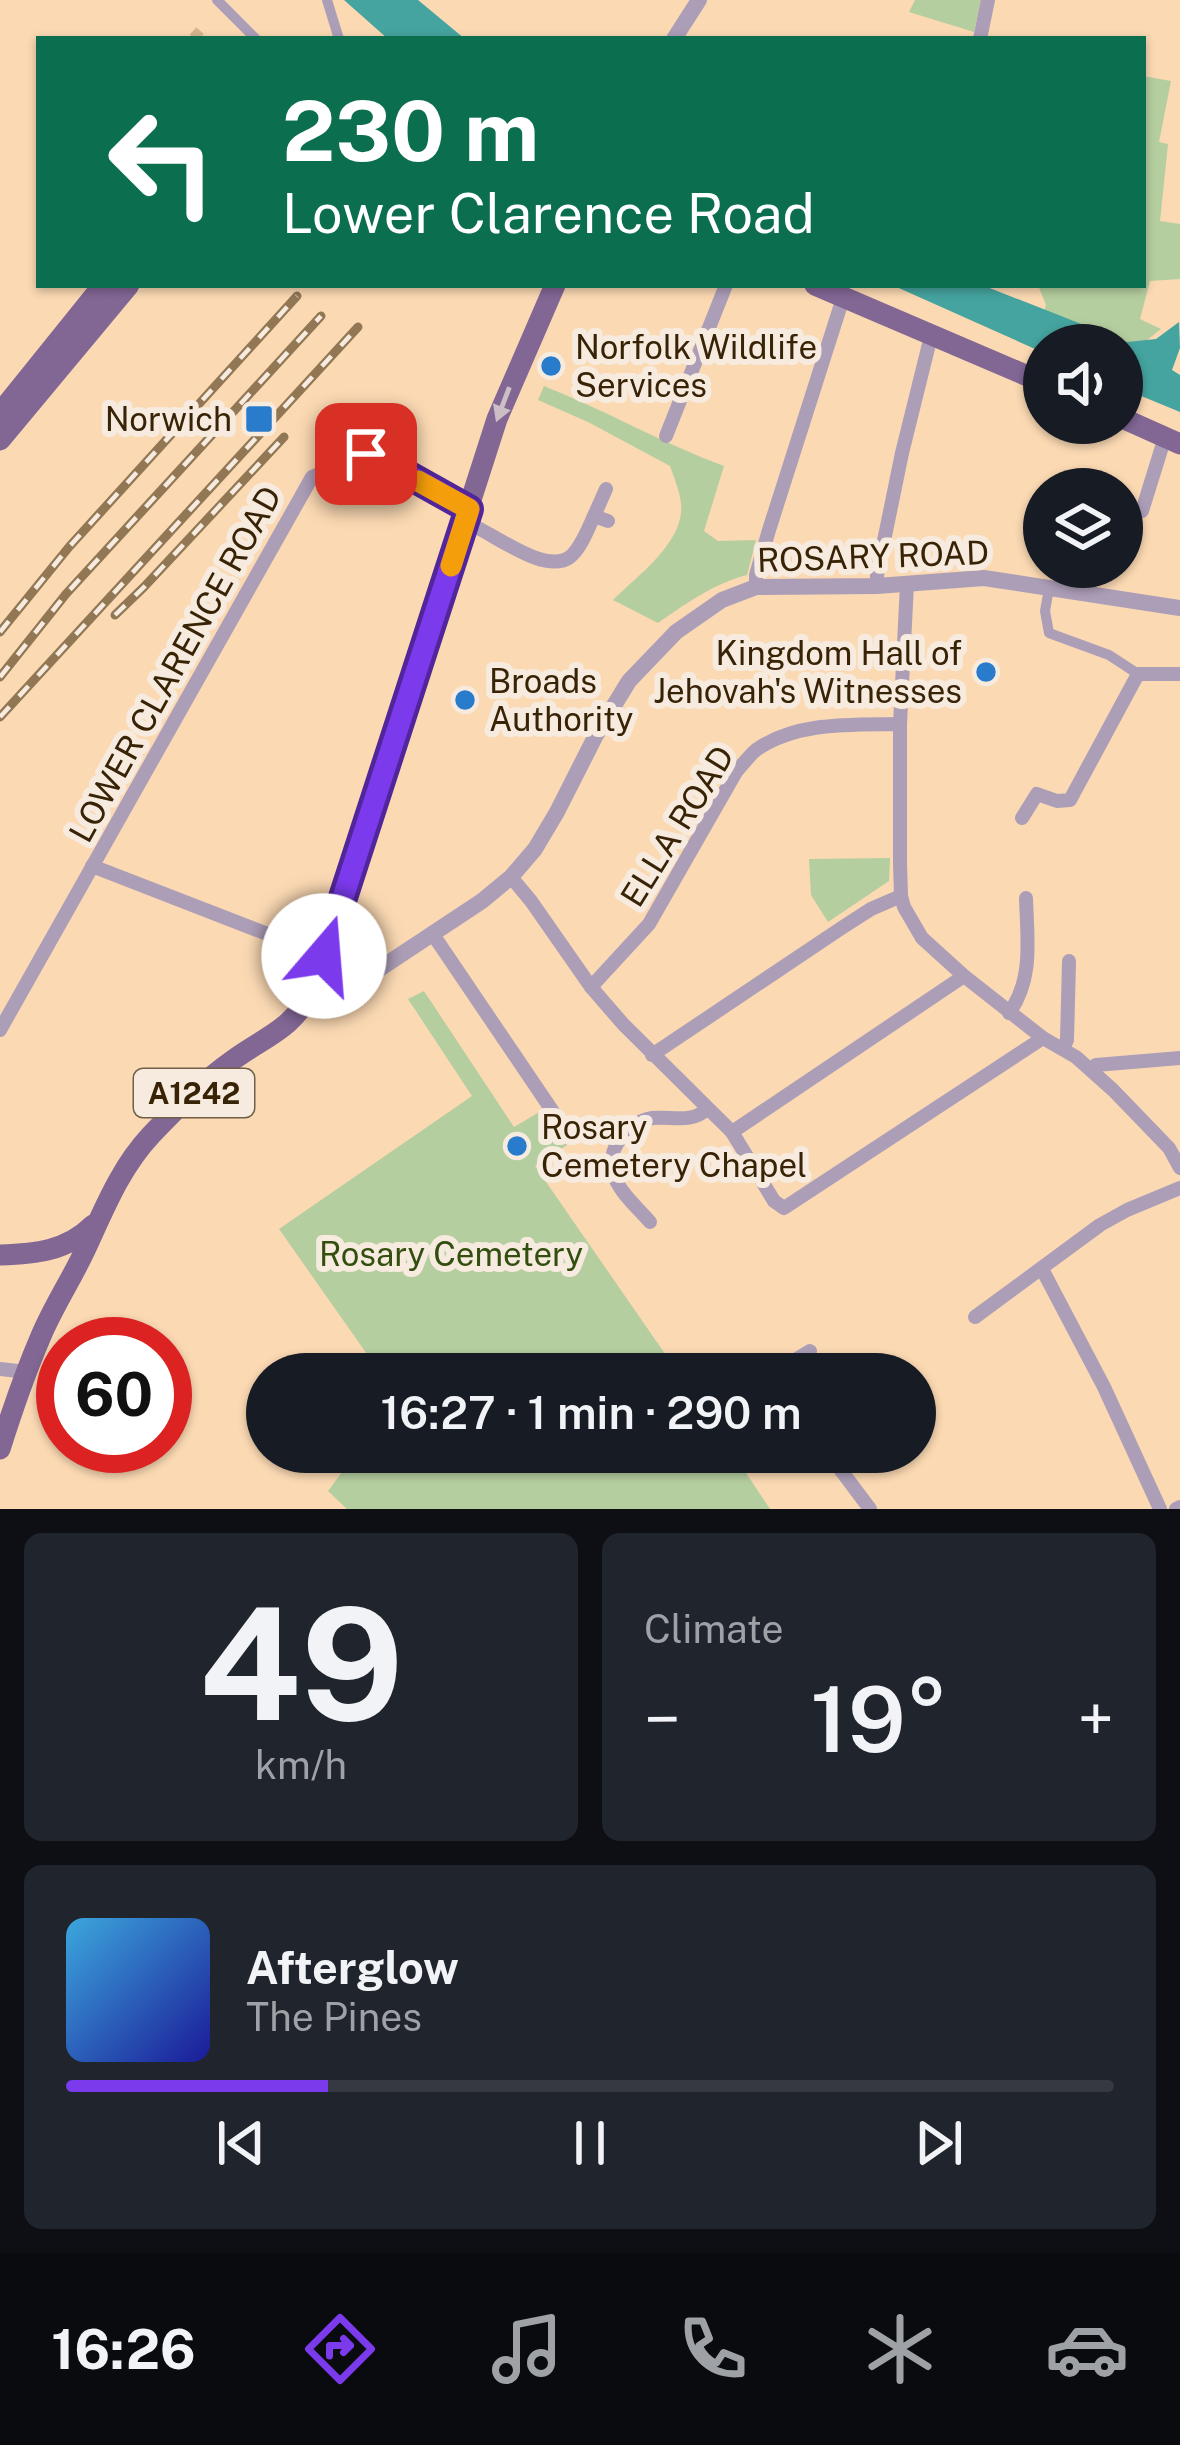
<!DOCTYPE html>
<meta charset="utf-8">
<style>
body{margin:0;font-family:"Public Sans",sans-serif;background:#20242c;color:#f1f3f6;height:100vh;display:flex;flex-direction:column;font-size:45px;white-space:nowrap}
*{box-sizing:border-box;margin:0}
p{font-size:39px;color:#9ea1a6}
.icon{flex:none;width:66px;height:66px;fill:none;stroke:currentColor;stroke-width:2;stroke-linecap:round;stroke-linejoin:round}
.map{position:relative;height:1509px;overflow:hidden}
.side{display:flex;flex-direction:column;gap:24px;padding:24px;background:#0d0f14;flex:1}
.side>*{flex:none}
.banner{position:absolute;left:36px;top:36px;width:1110px;height:252px;border-radius:0px;box-shadow:0 3px 9px #0004;background:#0b6e4f;color:#fff;overflow:hidden}
.controls{position:absolute;left:1023px;top:324px;display:grid;gap:24px}
.controls a{display:grid;place-items:center;width:120px;height:120px;border-radius:50%;background:#171b24;box-shadow:0 3px 9px #0004;font-size:60px}
.speed{position:absolute;left:36px;top:1317px;display:flex;gap:24px;font-size:60px;font-weight:700;text-align:center}
.speed>*{display:grid;place-content:center;width:156px;height:156px;border-radius:50%;background:#171b24;box-shadow:0 3px 9px #0004;line-height:1}
.speed .limit{border:18px solid #d22;background:#fff;color:#111}
.pin{position:absolute;display:grid;place-items:center;width:102px;height:102px;color:#fff;margin:-51px;border-radius:24px;box-shadow:0 6px 18px #0006}
.me{position:absolute;width:132px;margin:-66px;rotate:18deg;stroke-linejoin:round;filter:drop-shadow(0 0 9px #0008)}
.turn{display:flex;align-items:center;gap:42px;height:252px;padding:0 48px;font-size:54px}
.turn .icon{width:156px;height:156px;stroke-width:2.5}
.turn b{display:block;font-size:84px;line-height:102px}
.big{font-size:90px;font-weight:600;line-height:1.1}
.side .card{flex:1;display:flex;flex-direction:column;justify-content:center;gap:18px;min-width:0;padding:0 42px;border-radius:18px;background:#20242c}
.side .dial{align-items:center;gap:0}
.dial b{font-size:156px;line-height:1}
.song{display:flex;align-items:center;gap:36px}
.cover{width:144px;height:144px;border-radius:18px;background:linear-gradient(135deg,hsl(200 70% 55%),hsl(240 70% 35%))}
.played{height:12px;border-radius:6px;background:linear-gradient(90deg,#7c3aed 25%,#363941 25%)}
.keys{display:flex;justify-content:space-around;direction:ltr}
.heat{display:flex;justify-content:space-between;align-items:center;font-size:66px;direction:ltr}
.side .tiles{flex:1;display:grid;gap:24px;grid-template-columns:1fr 1fr}
.card:last-child{grid-column:span 2}
.trip{position:absolute;left:246px;top:1353px;width:690px;height:120px;border-radius:60px;background:#171b24;box-shadow:0 3px 9px #0004;font-weight:600;line-height:120px;text-align:center}
.menu{display:flex;height:192px;justify-content:space-around;align-items:center;background:#090b0e;color:#9ea1a6}
.menu .icon{width:84px;height:84px}
.menu .selected{color:#7c3aed}
.menu b{font-size:54px;color:#f1f3f6}
.map>svg:first-child{display:block}
.green{fill:#b5ce9f}
.water{fill:#45a49f}
.lines{fill:none;stroke-linecap:round;stroke-linejoin:round}
.pedestrian-tunnel{stroke:#d4b590;stroke-width:10;stroke-dasharray:10 5;stroke-linecap:butt}
.pedestrian{stroke:#ad9eb8;stroke-width:10}
.minor{stroke:#ad9eb8;stroke-width:14}
.tertiary{stroke:#ad9eb8;stroke-width:16}
.primary{stroke:#826795;stroke-width:21}
.rail-casing{stroke:#927755;stroke-width:9}
.rail{stroke:#f6ebde;stroke-width:4.5;stroke-dasharray:14;stroke-linecap:butt}
.oneway{fill:#cdbdc4}
.route-casing{stroke:#51269a;stroke-width:30}
.route{stroke:#7c3aed;stroke-width:21}
.slow{stroke:#f59e0b;stroke-width:21}
.poi-dot{fill:#297ccb;stroke:#f6ebde;stroke-width:4.5}
.labels{text-anchor:middle;dominant-baseline:central;stroke-width:12;stroke-linejoin:round;paint-order:stroke}
.shield{fill:#f6ebde;stroke:#715f47;stroke-width:3}
.shield-label{font-size:30px;font-weight:bold;fill:#382306}
.poi-label{font-size:33px;fill:#382306;stroke:#f6ebde;text-anchor:start}
.street-label{font-size:33px;fill:#382306;stroke:#f6ebde}
.park-label{font-size:33px;fill:#334f0f;stroke:#f6ebde}
</style>
<div class="map">
<svg width="1180" height="1509" viewBox="0 0 1180 1509">
<rect width="100%" height="100%" fill="#fbd9b3"/>
<!-- green -->
<g class="green">
<polygon points="915,0 981,0 974,32 909,12"/>
<polygon points="1143,76 1171,81 1159,142 1168,144 1160,221 1180,224 1180,279 1150,281 1140,319 1161,329 1137,348 1040,323 1046,305 1038,285 1143,285"/>
<path d="M544 386C605 410 662 443 724 466L704 531 718 541 756 540 747 575C713 584 687 603 658 623L613 600C637 576 685 542 681 504 680 491 674 478 670 466L588 422 538 400Z"/>
<polygon points="890,858 889,881 828,922 811,895 809,859"/>
<polygon points="424,991 514,1127 541,1111 567,1145 535,1166 679,1374 381,1374 279,1229 472,1096 408,999"/>
<polygon points="357,1452 732,1452 770,1509 347,1509 328,1491"/>
</g>
<!-- water -->
<g class="water">
<polygon points="344,0 418,0 465,39 388,39"/>
<polygon points="892,285 982,285 1127,342 1156,339 1179,322 1180,348 1172,370 1180,375 1180,412 1122,388 1122,345 1044,345 1044,353"/>
</g>
<g class="lines">
<!-- pedestrian-tunnel -->
<polyline class="pedestrian-tunnel" points="193,31 202,39"/>
<!-- pedestrian -->
<g class="pedestrian">
<polyline points="217,0 256,39"/>
<polyline points="327,0 339,39"/>
<polyline points="1046,587 1048,594 1045,611 1049,633 1109,655 1138,674"/>
</g>
<!-- minor -->
<g class="minor">
<polyline points="980,39 988,0"/>
<polyline points="666,436 726,285"/>
<polyline points="1142,511 1165,437"/>
<polyline points="594,516 606,489"/>
<path d="M465 522C491 531 544 576 570 557 581 548 588 529 594 516L608 521"/>
<polyline points="907,584 900,724 900,863 901,896 904,907 922,938 964,976 1043,1038 1076,1057 1113,1090 1169,1148 1180,1168"/>
<polyline points="877,586 877,575 902,453 931,336"/>
<polyline points="756,587 756,575 769,530 843,298"/>
<polyline points="1022,818 1037,794 1057,801 1070,800 1138,674 1180,674"/>
<polyline points="92,866 324,956"/>
<polyline points="511,877 531,901 591,987 623,1024 732,1132 774,1201 784,1208 1043,1038"/>
<polyline points="432,933 568,1134"/>
<path d="M591 987 649 924 736 772C742 765 749 756 756 750 797 721 853 725 900 724"/>
<path d="M1009 1013C1034 979 1027 938 1026 898"/>
<polyline points="0,1030 312,477 366,454 376,457 468,509"/>
<polyline points="1063,1048 1067,1040 1069,961"/>
<polyline points="652,1055 843,927 871,909 901,896"/>
<polyline points="1091,1070 1096,1065 1180,1058"/>
<polyline points="732,1132 964,976"/>
<path d="M650 1222C638 1208 621 1194 614 1176 604 1151 627 1122 652 1118 672 1116 691 1124 707 1109"/>
<polyline points="1042,1269 1104,1387 1160,1509"/>
<polyline points="975,1317 1100,1225 1127,1210 1180,1188"/>
<polyline points="0,1369 27,1372"/>
<polyline points="786,1374 792,1362 810,1351"/>
<polyline points="814,1452 834,1461 870,1509"/>
<polyline points="1176,1509 1180,1507"/>
</g>
<!-- tertiary -->
<g class="tertiary">
<polyline points="674,39 699,0"/>
<polyline points="314,988 329,992 346,991 482,901 511,877 535,849 557,812 596,735 629,681 676,632 722,600 756,587 877,586 984,578 1180,608"/>
</g>
<!-- primary -->
<g class="primary">
<polyline points="815,285 1044,383"/>
<polyline points="0,413 103,285"/>
<polyline points="1122,418 1180,444"/>
<polyline points="0,440 129,285"/>
<path d="M0 1255C35 1254 67 1251 93 1225"/>
<path d="M0 1449C12 1411 25 1373 41 1336 54 1305 73 1277 87 1246 105 1207 121 1167 151 1135 176 1109 203 1081 233 1060 269 1034 291 1031 314 988L497 419 555 285"/>
</g>
<!-- rail casing -->
<g class="rail-casing">
<g id="rail">
<polyline points="115,615 144,587 284,437"/>
<polyline points="0,632 69,547 297,296"/>
<polyline points="0,677 66,594 321,316"/>
<polyline points="0,717 358,327"/>
</g>
</g>
<!-- rail -->
<use href="#rail" class="rail"/>
</g>
<!-- one-way arrows -->
<defs><path id="oneway-solid" d="M-6-.8H1V-3.2L6.5 0L1 3.2V.8H-6Z" transform="scale(3)"/></defs>
<use class="oneway" href="#oneway-solid" transform="translate(503 404) rotate(111)"/>
<g class="lines">
<!-- route casing -->
<g class="route-casing">
<polyline id="route" points="324,956 469,509 376,457 366,454"/>
</g>
<!-- route -->
<use href="#route" class="route"/>
<!-- slow -->
<polyline class="slow" points="418,481 469,509 451,566"/>
</g>
<!-- markers -->
<g class="poi-dot">
<circle cx="551" cy="366" r="12"/>
<rect x="244" y="404" width="30" height="30" rx="6"/>
<circle cx="986" cy="672" r="12"/>
<circle cx="465" cy="700" r="12"/>
<circle cx="517" cy="1146" r="12"/>
</g>
<g class="labels">
<!-- shield labels -->
<rect class="shield" x="134" y="1069" width="120" height="48" rx="9"/>
<g class="shield-label">
<text x="194" y="1093">A1242</text>
</g>
<!-- poi labels -->
<g class="poi-label">
<text x="575" y="347">Norfolk Wildlife<tspan x="575" dy="38">Services</tspan></text>
<text x="232" y="419" text-anchor="end">Norwich</text>
<text x="962" y="653" text-anchor="end">Kingdom Hall of<tspan x="962" dy="38">Jehovah's Witnesses</tspan></text>
<text x="489" y="681">Broads<tspan x="489" dy="38">Authority</tspan></text>
<text x="541" y="1127">Rosary<tspan x="541" dy="38">Cemetery Chapel</tspan></text>
</g>
<!-- street labels -->
<g class="street-label">
<text transform="translate(873 556) rotate(-2)">ROSARY ROAD</text>
<text transform="translate(175 664) rotate(-61)">LOWER CLARENCE ROAD</text>
<text transform="translate(677 826) rotate(-58)">ELLA ROAD</text>
</g>
<!-- park labels -->
<g class="park-label">
<text x="451" y="1254">Rosary Cemetery</text>
</g>
</g>
</svg>
<div class="controls">
<a><svg class="icon" aria-label="sound" viewBox="0 0 24 24"><path d="M4 9h4l5-4v14l-5-4H4zM17 9q2 3 0 6"/></svg></a>
<a><svg class="icon" aria-label="layers" viewBox="0 0 24 24"><path d="M12 4l9 5-9 5-9-5zM3 14l9 5 9-5"/></svg></a>
</div>
<div class="speed"><div class="limit">60</div></div>
<div class="pin" style="left:366px;top:454px;background:#d93025"><svg class="icon" aria-label="arrive" viewBox="0 0 24 24"><path d="M6 21V4h12l-3 4 3 4H6"/></svg></div>
<svg class="me" style="left:324px;top:956px" viewBox="-20 -20 40 40"><circle r="19" fill="#fff"/><path d="M0-13L10 11 0 6-10 11z" fill="#7c3aed"/></svg>
<div class="trip">16:27 · 1 min · 290 m</div>
<div class="banner">
<div class="turn"><svg class="icon" aria-label="left" viewBox="0 0 24 24"><path d="M17 20v-9H6M10 6l-5 5 5 5"/></svg><div><b>230 m</b>Lower Clarence Road</div></div>
</div>
</div>
<section class="side">
<div class="tiles">
<div class="card dial"><b>49</b><p>km/h</p></div>
<div class="card"><p>Climate</p>
<div class="heat"><a>−</a><b class="big">19°</b><a>+</a></div>
</div>
<div class="card">
<div class="song"><i class="cover"></i><div><b>Afterglow</b><p>The Pines</p></div></div>
<div class="played"></div>
<div class="keys"><svg class="icon" aria-label="previous" viewBox="0 0 24 24"><path d="M18 5L8 12l10 7zM5 5v14"/></svg><svg class="icon" aria-label="pause" viewBox="0 0 24 24"><path d="M8 5v14M16 5v14"/></svg><svg class="icon" aria-label="next" viewBox="0 0 24 24"><path d="M6 5l10 7-10 7zM19 5v14"/></svg></div>
</div>
</div>
</section>
<nav class="menu">
<b>16:26</b>
<svg class="icon selected" aria-label="directions" viewBox="0 0 24 24"><path d="M12 3l9 9-9 9-9-9zM9 14v-3h6M13 9l2 2-2 2"/></svg>
<svg class="icon" aria-label="music" viewBox="0 0 24 24"><path d="M9 18V5l10-2v13"/><circle cx="6" cy="18" r="3"/><circle cx="16" cy="16" r="3"/></svg>
<svg class="icon" aria-label="phone" viewBox="0 0 24 24"><path d="M5 4h4l2 5-3 2q2 4 5 5l2-3 5 2v4C11 20 4 13 5 4z"/></svg>
<svg class="icon" aria-label="climate" viewBox="0 0 24 24"><path d="M12 3v18M4 7l16 10M4 17L20 7"/></svg>
<svg class="icon" aria-label="car" viewBox="0 0 24 24"><path d="M5 17H2v-5l4-1 3-4h7l3 4 3 1v5h-3M9 17h6M6 11h13"/><circle cx="7" cy="17" r="2"/><circle cx="17" cy="17" r="2"/></svg>
</nav>
